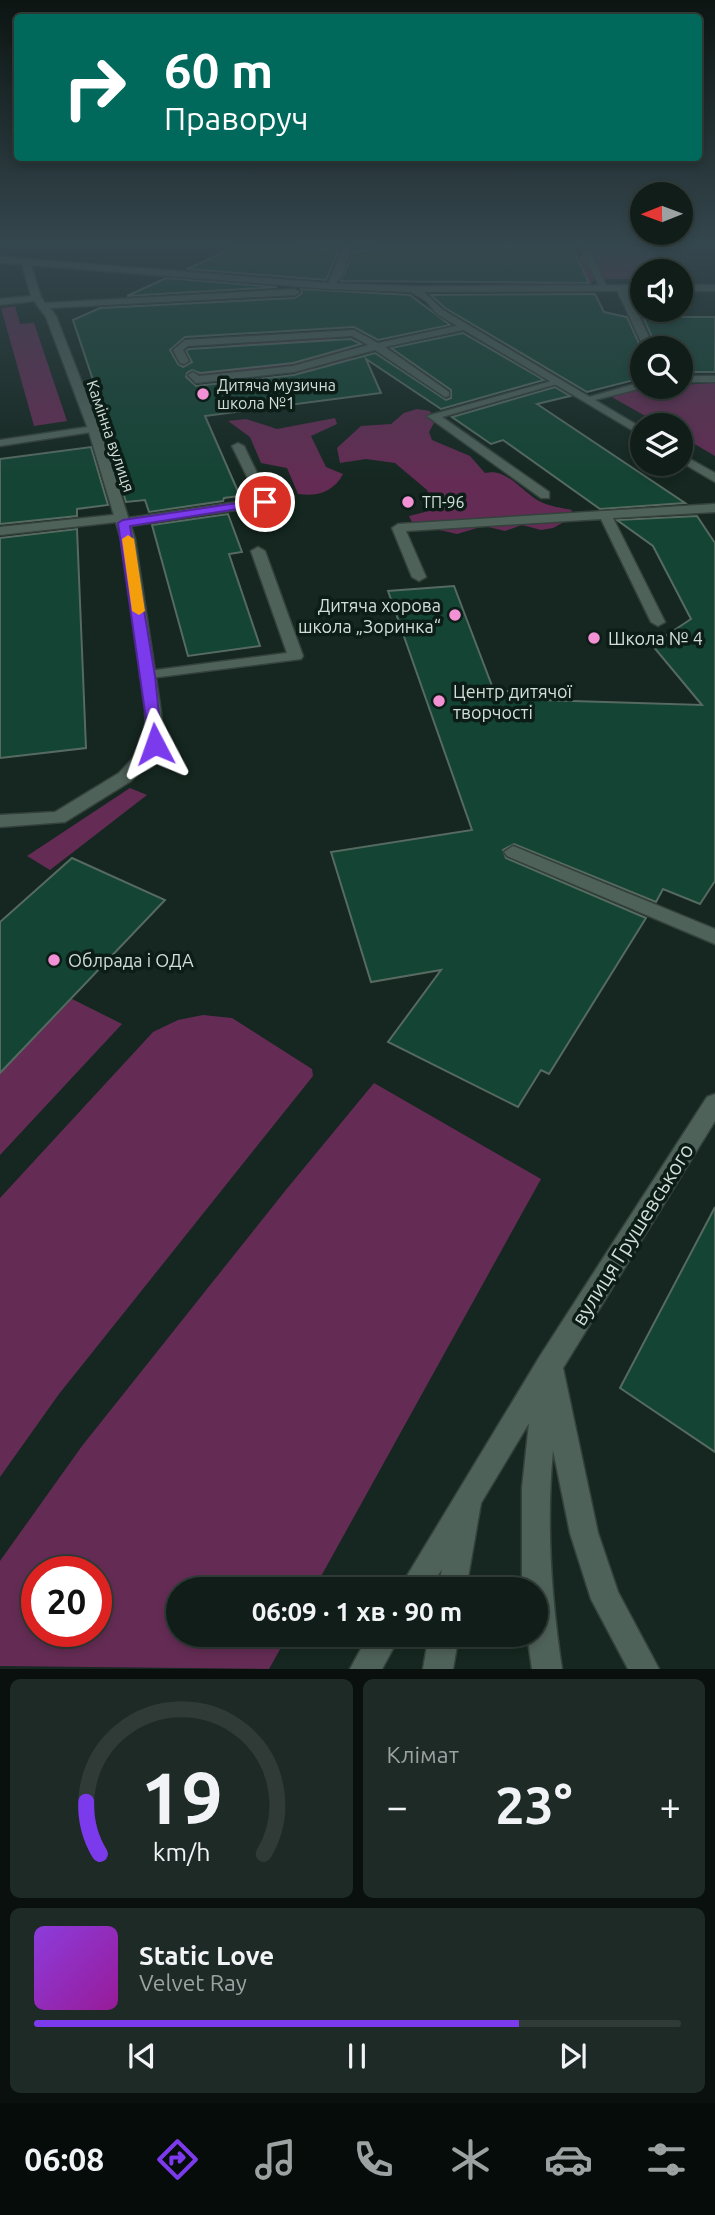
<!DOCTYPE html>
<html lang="uk">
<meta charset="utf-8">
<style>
body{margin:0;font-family:Ubuntu,sans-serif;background:#1e2a25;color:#f1f3f6;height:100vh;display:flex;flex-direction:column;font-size:26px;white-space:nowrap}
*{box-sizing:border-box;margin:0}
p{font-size:23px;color:#9ca2a2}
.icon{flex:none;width:38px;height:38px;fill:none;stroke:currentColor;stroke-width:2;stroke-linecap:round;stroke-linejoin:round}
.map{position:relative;height:1669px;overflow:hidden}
.panel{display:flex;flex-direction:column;gap:10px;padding:10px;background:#09100d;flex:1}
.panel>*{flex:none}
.banner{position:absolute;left:14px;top:14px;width:688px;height:147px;border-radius:7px;box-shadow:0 4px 10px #0003,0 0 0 2px #303b37;background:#00695c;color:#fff;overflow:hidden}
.needle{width:46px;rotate:269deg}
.controls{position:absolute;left:630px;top:182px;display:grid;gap:14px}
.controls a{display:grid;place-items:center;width:63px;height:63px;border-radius:50%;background:#101d18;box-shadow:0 4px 10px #0003,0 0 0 2px #303b37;font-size:35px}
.speed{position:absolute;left:21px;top:1556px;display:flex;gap:14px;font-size:35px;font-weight:700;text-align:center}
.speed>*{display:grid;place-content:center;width:91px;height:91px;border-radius:50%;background:#101d18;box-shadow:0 4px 10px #0003,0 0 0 2px #303b37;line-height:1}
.speed .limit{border:10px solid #d22;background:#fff;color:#111}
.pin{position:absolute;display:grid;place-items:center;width:60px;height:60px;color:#fff;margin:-30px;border:4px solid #fff;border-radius:50%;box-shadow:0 2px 7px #0007}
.me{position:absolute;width:77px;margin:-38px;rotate:356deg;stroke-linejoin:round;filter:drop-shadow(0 0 5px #0008)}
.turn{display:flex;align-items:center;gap:24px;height:147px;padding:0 35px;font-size:32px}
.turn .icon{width:91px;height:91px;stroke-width:2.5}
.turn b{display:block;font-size:49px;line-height:60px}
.big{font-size:52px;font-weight:600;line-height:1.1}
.panel .tile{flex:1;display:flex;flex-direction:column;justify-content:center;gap:10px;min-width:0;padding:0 24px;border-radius:10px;background:#1e2a25}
.panel .dial{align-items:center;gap:0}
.dial svg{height:182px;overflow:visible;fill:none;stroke:#303b37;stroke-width:7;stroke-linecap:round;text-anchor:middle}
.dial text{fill:#f1f3f6;stroke:none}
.song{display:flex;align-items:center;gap:21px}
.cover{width:84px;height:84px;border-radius:10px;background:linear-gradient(135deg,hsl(270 70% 55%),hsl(300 70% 35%))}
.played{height:7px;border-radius:4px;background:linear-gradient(90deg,#7c3aed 75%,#303b37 75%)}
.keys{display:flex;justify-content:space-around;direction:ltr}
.heat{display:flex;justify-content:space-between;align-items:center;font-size:38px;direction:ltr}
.panel .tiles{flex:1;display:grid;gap:10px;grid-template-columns:1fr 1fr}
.tile:last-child{grid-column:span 2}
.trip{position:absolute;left:166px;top:1577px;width:382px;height:70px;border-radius:35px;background:#101d18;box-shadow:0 4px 10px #0003,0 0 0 2px #303b37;font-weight:600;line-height:70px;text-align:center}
.menu{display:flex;height:112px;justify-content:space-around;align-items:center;background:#060c0a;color:#9ca2a2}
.menu .icon{width:49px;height:49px}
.menu .on{color:#7c3aed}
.menu b{font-size:32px;color:#f1f3f6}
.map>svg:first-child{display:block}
.green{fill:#642c54;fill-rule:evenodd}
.building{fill:#144434;stroke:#566a61;stroke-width:2}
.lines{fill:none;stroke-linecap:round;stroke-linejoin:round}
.lane-casing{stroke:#34413c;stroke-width:3}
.street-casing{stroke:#34413c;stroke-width:3}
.lane{fill:#4f625a;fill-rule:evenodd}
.street{fill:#4f625a;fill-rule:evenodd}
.route{fill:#7c3aed;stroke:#51269a;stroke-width:2}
.slow{fill:#f59e0b}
.poi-dot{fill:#f391d5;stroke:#0c1d17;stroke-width:2.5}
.labels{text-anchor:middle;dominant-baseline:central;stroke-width:7;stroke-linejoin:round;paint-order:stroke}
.far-poi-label{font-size:16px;fill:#d3ded9;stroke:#0c1d17;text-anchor:start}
.far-street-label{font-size:16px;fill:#d3ded9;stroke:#0c1d17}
.poi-label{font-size:18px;fill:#d3ded9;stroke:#0c1d17;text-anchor:start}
.near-street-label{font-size:21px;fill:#d3ded9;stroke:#0c1d17}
</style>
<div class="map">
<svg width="715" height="1669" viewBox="0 0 715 1669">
<rect width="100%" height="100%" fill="#152720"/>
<!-- green -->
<g class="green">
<polygon points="582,247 651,247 666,271 642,271 642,279 598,279 586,285 568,287 480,281 573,266 581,256"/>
<polygon points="15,306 20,324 34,323 67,421 34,426 1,308"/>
<polygon points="323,337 342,339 352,351 353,359 336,364 315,366 313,370 306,372 180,384 172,360 230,345"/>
<polygon points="715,383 715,456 681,436 681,425 661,425 610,396 646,387"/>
<path d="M417 409 430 411 434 423 429 432 432 440 470 456 485 473C507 468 521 491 539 501 548 506 562 508 572 510L568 520 553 528 541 530 522 525 505 531 484 526 457 534 413 524 409 516 425 512 431 500 427 490 395 463 366 459 340 463 337 448 361 426 391 424 404 413Z"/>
<path d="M335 418 337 424 311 436 326 467 343 474C334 492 316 497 298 494L287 468 261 463 250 437 228 421 246 419 277 429Z"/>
<polygon points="130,788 147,795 50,870 27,856"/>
<polygon points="72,999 122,1024 0,1155 0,1073"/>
<polygon points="203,1015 232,1018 312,1069 313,1076 59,1394 0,1477 0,1198 153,1032 178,1020"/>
<path d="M374 1083 541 1179 314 1589H178V1634L288 1635 269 1669 0 1666V1561L82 1446 285 1191ZM37 1572H96V1631H37Z"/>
</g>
<!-- building -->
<g class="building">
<polygon points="236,247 281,247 339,250 326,280 187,269"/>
<polygon points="380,247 572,247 589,283 341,281 353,251 379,250"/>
<polygon points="166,278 277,287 127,296"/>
<polygon points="301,289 410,295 450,325 378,340 354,327 185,337 170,350 178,364 183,367 192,362 186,351 189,349 351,339 361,344 293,363 200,373 192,370 187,373 186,377 196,386 294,375 375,353 446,400 451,398 451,390 391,348 463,333 544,380 441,409 366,359 381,393 205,416 240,496 224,498 223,501 149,512 145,500 126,502 108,444 114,443 73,320 100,308 295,298 302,293"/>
<polygon points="595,294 604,312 627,317 642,350 642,378 587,392 445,308 431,295"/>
<polygon points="643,317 715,317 715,372 681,372 681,348 657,348"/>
<polygon points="555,387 570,396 537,404 685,503 600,509 503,440 491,444 452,417"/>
<polygon points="91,447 108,505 77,509 77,516 0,524 0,459"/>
<polygon points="228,514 242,552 229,554 260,646 188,656 152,525"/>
<polygon points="697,516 715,543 715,881 700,904 663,889 656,902 514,844 503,850 506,858 646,918 549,1074 541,1070 518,1107 388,1042 441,970 371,982 331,852 472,830 388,591 454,586 494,691 538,691 540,700 702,705 652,645 691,619 653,546 617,520"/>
<polygon points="77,529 86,748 0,758 0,538"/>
<polygon points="72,858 165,900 0,1073 0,922"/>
<polygon points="715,1207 715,1452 620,1388"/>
</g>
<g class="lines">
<!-- lane casing -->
<g class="lane-casing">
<g id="lane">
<polygon points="343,247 351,247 342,276 332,288 326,288"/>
<polygon points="580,247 588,247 608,290 600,288"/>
<polygon points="621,285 626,288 654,348 644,348 616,288"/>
<polygon points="465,324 470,327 468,329 385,347 449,392 449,396 445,397 375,350 294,372 196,383 188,375 193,372 199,376 293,366 368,345 352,336 188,346 183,350 189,361 184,364 180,363 173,350 185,340 354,330 378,343"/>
<rect x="681" y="376" width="34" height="6"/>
<polygon points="555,380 564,382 442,417 549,492 549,498 541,498 427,416"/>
<polygon points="642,382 642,387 646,387 587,402 582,399"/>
<polygon points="94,426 100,429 98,431 0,446 0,440"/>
<polygon points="238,443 244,446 271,502 269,505 123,527 117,522 0,535 0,527 122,514 128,518 258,499 232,446"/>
<polygon points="715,504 715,512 613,518 665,622 658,626 651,622 601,519 406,531 426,577 419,581 412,577 392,528 398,524"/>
<polygon points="258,547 265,551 303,656 301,659 143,679 140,676 148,671 287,653 251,551"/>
<polygon points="153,707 161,712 163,744 131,781 65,822 0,827 0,815 55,812 119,773 147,743 145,712"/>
<polygon points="513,846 715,929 715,944 507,856 504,852"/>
</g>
</g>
<!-- street casing -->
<g class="street-casing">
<g id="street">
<polygon points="0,257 329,283 413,286 642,285 642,291 424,292 443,310 642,428 642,436 437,314 426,301 411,292 329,289 31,265 41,297 45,303 295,289 300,292 295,295 50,308 56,316 100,429 135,539 161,712 159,715 147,715 121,539 88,429 46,317 34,301 0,305 0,299 31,296 22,264 0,263"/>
<rect x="681" y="285" width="34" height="6"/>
<polygon points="681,454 715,473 715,482 681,462"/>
<path d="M715 1094V1121L563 1368 598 1533 618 1592 659 1669H628L591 1599 570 1533 553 1450C546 1524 551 1596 562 1669H532L527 1634H536V1589H522V1488L529 1423 481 1503 466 1589H438L442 1569 429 1589H399L540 1356 707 1097Z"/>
<polygon points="369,1634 401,1634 382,1669 350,1669"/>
<polygon points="429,1634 459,1634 453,1669 423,1669"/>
</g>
</g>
<!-- lane -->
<use href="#lane" class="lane"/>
<!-- street -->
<use href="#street" class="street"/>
</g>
<!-- sky -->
<linearGradient id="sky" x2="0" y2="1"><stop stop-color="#0c1512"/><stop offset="0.51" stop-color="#35474e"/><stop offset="1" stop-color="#35474e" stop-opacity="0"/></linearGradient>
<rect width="715" height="481" fill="url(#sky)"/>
<!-- route -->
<polygon class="route" points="265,499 271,502 269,504 130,526 155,676 162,744 160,747 150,747 118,523 123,520"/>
<!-- slow -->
<polygon class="slow" points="128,535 134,539 145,611 139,615 132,611 122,539"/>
<!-- markers -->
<g class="poi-dot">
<circle cx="203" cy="394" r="7"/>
<circle cx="408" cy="502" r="7"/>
<circle cx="455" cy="615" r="7"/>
<circle cx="594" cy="638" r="7"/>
<circle cx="439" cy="701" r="7"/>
<circle cx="54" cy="960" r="7"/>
</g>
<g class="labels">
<!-- far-poi labels -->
<g class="far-poi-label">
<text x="217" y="385">Дитяча музична<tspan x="217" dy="18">школа №1</tspan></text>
<text x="422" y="502">ТП-96</text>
</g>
<!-- far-street labels -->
<g class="far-street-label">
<text transform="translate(111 436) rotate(71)">Камінна вулиця</text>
</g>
<!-- poi labels -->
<g class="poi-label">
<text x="441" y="605" text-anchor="end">Дитяча хорова<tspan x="441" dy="21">школа „Зоринка“</tspan></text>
<text x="608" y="638">Школа № 4</text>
<text x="453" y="691">Центр дитячої<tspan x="453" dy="21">творчості</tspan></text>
<text x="68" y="960">Облрада і ОДА</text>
</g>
<!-- near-street labels -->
<g class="near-street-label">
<text transform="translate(632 1234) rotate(-58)">вулиця Грушевського</text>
</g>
</g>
</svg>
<div class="controls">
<a><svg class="needle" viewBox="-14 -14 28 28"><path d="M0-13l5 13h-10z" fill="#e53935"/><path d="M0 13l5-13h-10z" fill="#9ca2a2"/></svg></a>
<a><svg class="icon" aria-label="sound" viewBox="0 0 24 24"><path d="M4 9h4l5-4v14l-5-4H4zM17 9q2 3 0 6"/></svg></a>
<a><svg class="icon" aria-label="search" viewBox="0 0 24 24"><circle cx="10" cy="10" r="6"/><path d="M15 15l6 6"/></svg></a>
<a><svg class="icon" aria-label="layers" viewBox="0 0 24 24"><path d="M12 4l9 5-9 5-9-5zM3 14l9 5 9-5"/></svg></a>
</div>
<div class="speed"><div class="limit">20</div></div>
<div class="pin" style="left:265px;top:502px;background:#d93025"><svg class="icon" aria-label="arrive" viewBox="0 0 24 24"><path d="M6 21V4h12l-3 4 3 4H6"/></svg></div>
<svg class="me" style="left:155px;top:744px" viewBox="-20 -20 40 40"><path d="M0-17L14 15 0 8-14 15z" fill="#7c3aed" stroke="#fff" stroke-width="4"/></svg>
<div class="trip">06:09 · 1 хв · 90 m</div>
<div class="banner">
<div class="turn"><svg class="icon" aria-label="right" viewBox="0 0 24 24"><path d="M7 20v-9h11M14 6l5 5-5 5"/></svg><div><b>60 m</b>Праворуч</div></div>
</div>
</div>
<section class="panel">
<div class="tiles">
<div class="tile dial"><svg viewBox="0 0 100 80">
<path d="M14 69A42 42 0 1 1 86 69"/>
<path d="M14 69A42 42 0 0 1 8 46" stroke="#7c3aed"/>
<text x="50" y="56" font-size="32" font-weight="700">19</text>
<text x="50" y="72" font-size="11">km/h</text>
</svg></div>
<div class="tile"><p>Клімат</p>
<div class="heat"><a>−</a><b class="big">23°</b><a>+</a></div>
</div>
<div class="tile">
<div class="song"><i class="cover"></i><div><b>Static Love</b><p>Velvet Ray</p></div></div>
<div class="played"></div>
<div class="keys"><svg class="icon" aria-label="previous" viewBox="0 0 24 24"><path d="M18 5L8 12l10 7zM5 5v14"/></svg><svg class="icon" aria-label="pause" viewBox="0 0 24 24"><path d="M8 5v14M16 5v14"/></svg><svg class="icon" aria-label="next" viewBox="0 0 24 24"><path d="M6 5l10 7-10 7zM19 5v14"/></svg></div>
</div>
</div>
</section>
<nav class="menu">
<b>06:08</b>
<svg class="icon on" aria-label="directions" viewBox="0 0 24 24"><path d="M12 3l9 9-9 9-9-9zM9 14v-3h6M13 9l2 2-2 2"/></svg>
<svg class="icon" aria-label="music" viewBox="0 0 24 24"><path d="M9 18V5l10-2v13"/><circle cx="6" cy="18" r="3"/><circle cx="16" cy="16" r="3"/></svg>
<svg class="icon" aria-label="phone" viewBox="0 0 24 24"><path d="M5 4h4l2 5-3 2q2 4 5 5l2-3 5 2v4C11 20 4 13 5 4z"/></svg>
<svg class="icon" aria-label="climate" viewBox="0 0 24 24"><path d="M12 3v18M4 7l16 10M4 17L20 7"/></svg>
<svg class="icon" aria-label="car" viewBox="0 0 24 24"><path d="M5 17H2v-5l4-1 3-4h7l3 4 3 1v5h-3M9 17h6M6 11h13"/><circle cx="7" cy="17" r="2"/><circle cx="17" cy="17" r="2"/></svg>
<svg class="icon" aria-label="filters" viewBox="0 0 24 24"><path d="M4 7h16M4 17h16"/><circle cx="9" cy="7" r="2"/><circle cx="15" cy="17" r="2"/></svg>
</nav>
